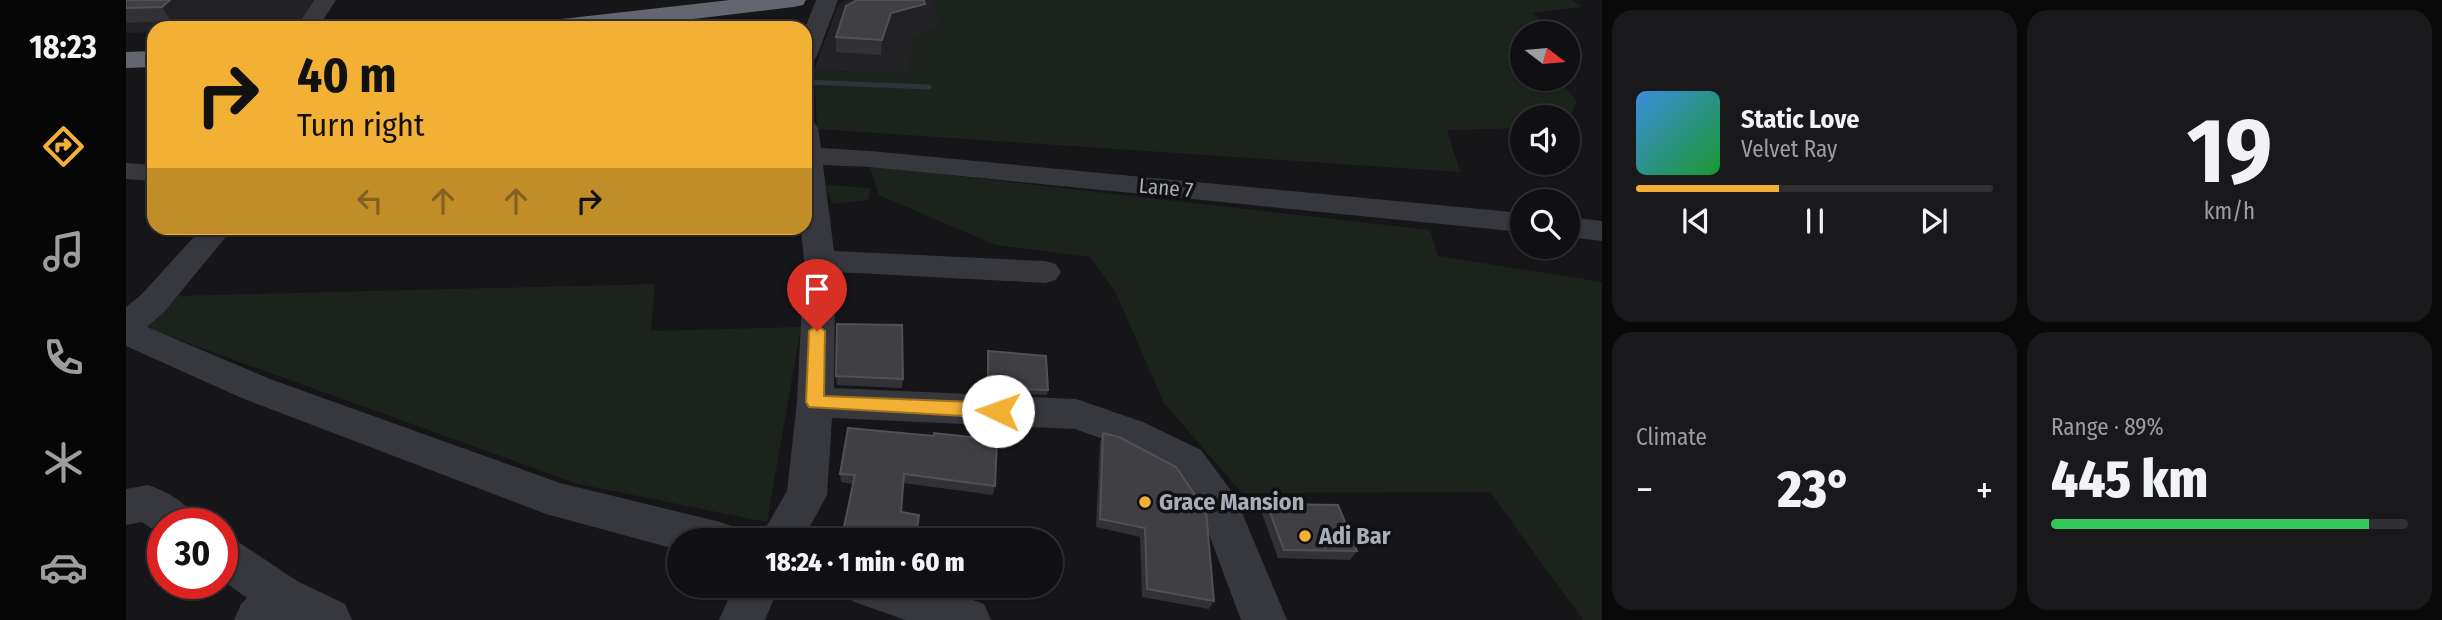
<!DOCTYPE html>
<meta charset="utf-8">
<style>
body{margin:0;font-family:"Fira Sans Condensed",sans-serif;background:#19191b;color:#f1f3f6;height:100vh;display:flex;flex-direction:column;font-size:26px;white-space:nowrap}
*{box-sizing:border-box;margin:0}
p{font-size:23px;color:#9c9d9f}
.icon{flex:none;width:38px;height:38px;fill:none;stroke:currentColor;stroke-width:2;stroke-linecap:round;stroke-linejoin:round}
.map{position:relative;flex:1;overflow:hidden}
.side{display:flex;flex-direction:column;gap:10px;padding:10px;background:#09090a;width:840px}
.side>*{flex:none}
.hud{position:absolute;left:21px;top:21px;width:665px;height:214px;border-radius:21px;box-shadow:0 2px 5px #0004,0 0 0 2px #303032;background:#f2b134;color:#111;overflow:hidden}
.needle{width:46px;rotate:106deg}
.fabs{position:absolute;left:1384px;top:21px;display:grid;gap:14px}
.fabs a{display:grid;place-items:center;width:70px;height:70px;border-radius:50%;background:#101012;box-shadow:0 2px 5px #0004,0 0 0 2px #303032;font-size:35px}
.speed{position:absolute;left:21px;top:508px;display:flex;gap:14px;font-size:35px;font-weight:700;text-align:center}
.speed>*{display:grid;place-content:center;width:91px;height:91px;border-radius:50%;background:#101012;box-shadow:0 2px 5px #0004,0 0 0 2px #303032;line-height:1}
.speed .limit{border:10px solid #d22;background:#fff;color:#111}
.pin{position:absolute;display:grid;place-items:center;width:60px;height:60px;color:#fff;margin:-72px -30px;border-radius:50% 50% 50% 0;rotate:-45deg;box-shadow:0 0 7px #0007}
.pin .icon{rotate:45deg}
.me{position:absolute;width:77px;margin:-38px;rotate:273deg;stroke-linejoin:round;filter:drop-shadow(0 0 5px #0008)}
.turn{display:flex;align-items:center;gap:24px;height:147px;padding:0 35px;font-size:32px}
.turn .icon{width:91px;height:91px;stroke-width:2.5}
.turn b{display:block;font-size:49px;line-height:60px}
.lanes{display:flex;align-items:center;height:66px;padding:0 35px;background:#0003;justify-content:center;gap:35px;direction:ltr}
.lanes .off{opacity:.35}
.big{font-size:52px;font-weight:800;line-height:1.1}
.side .card{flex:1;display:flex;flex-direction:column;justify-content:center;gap:10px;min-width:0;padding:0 24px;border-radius:21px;background:#19191b}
.side .dial{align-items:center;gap:0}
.dial b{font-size:91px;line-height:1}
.song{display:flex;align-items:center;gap:21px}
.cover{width:84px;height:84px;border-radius:10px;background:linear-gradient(135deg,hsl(210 70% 55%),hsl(130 70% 35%))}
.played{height:7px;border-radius:4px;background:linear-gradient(90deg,#f2b134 40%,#303032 40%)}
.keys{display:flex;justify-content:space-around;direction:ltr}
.heat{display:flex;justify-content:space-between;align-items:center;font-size:38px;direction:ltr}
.charge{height:10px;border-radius:5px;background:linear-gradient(90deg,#34c759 89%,#303032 0)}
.side .tiles{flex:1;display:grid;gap:10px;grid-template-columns:repeat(2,1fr)}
.trip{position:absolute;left:541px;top:528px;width:396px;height:70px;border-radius:35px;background:#101012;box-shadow:0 2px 5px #0004,0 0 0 2px #303032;font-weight:800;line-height:70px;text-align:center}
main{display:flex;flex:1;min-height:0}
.tabs{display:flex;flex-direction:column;width:126px;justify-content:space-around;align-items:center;background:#060607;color:#9c9d9f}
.tabs .icon{width:49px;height:49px}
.tabs .on{color:#f2b134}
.tabs b{font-size:32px;color:#f1f3f6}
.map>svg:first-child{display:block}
.built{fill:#222225}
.green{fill:#1c231d}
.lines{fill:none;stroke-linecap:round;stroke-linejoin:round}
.stream{stroke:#2c353c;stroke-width:5}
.minor{fill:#37383d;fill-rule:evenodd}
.highway{fill:#63666e;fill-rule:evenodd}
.wall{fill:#323236}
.shaded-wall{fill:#212124}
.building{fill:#3f3f44;stroke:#4f5156;stroke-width:2}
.route{fill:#f2b134;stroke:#9d7322;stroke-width:2}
.poi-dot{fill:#f2b134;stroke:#111113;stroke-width:2.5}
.labels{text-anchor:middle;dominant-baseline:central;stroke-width:7;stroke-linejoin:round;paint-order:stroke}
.street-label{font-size:21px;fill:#a8adb8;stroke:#111113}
.near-poi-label{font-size:24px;font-weight:bold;fill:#a8adb8;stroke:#111113;text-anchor:start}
</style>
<main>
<nav class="tabs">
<b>18:23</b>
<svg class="icon on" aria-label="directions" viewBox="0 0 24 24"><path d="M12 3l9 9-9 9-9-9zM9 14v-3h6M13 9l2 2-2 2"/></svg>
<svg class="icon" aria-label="music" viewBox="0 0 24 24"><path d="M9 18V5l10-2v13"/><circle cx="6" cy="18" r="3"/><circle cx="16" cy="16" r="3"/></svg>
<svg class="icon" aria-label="phone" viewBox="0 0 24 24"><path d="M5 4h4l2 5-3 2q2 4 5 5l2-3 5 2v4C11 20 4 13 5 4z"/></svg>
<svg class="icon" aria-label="climate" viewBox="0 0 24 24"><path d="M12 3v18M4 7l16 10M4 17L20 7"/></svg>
<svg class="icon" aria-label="car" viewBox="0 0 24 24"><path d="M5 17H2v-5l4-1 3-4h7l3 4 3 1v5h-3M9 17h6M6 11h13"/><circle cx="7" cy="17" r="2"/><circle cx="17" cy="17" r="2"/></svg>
</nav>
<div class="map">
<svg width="1476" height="620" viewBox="0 0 1476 620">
<rect width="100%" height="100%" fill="#161618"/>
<!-- built -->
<g class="built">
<polygon points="0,0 187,0 172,27 28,28 28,32 0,33"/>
<polygon points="720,0 807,0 817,26 781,75 688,70 712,5"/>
</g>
<!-- green -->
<g class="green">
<polygon points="807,0 1447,0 1456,7 1406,13 1431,33 1396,33 1396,79 1431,79 1451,101 1442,123 1442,117 1396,117 1396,128 1321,130 1334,172 691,129 688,70 781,75 788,36 817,26"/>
<polygon points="743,166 1304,230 1312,256 1476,282 1476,620 1457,620 1364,492 1116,493 1038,403 990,293 964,257 870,245 753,195"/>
<polygon points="700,185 745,188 742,200 706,204"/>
<polygon points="529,284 525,331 675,327 641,522 452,484 20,328 46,296"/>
</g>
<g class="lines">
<!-- stream -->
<polyline class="stream" points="679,82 803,87"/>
<!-- minor -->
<g class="minor">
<polygon points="188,0 210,0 192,28 170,28"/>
<polygon points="690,0 712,0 691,56 687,61 679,63 679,28"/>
<polygon points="679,120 688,122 692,128 695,148 744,151 1396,213 1396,232 744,167 697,165 708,251 919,261 930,264 935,272 930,280 919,283 709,272 708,388 950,399 1017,422 1075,450 1109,496 1161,620 1115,620 1077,518 1047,474 991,444 949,429 706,418 701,495 676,541 632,541 661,491 671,402 678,261 675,228 679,228"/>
<polygon points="0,163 28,165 28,181 0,179"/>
<polygon points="1442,217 1476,221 1476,241 1442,237"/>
<polygon points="76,228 107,228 39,311 21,327 144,379 434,483 594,522 609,527 615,541 553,541 553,550 420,514 118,399 0,346 0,307 15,295"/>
<path d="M22 485C42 492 63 503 72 523H37V536L16 522 0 525V489Z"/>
<polygon points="96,535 111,541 171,581 219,604 226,620 108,620 115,604 121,598 96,580"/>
<polygon points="608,586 653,586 639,620 593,620"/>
<polygon points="720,586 807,586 858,604 865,620 779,620 726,601"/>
</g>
<!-- highway -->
<g class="highway">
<polygon points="604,0 680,0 677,5 668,7 492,28 414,28 418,23 427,20"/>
<polygon points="28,51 28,67 0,68 0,52"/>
</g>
</g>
<!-- wall -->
<g class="wall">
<polygon points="0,0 70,0 45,21 0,23"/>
<polygon points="798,19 765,28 755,55 710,52 710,37"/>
<polygon points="862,351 922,390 921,395 861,392"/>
<polygon points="710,376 777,379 776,388 711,385"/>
<polygon points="722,428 869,486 867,495 777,483 775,512 790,541 727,484 715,482 714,474"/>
<polygon points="977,433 1088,601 1083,609 1016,597 1014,537 970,527 974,442"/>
<polygon points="1141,504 1231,551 1224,560 1152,558 1136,513"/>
</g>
<!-- shaded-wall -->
<g class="shaded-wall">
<polygon points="44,0 70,0 45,21 36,7"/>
<polygon points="799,4 798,19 765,28 755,55 756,40 765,13"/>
</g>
<!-- building -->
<g class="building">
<polygon points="0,0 44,0 36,7 0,8"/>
<polygon points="731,0 798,0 799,4 765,13 756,40 710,37 720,6"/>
<polygon points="711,324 776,325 777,379 710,376"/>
<polygon points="862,351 920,356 922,390 862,388"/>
<polygon points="722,428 808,436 808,433 871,440 869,486 778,474 775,512 793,515 789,541 715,541 729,475 714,474"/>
<polygon points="977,433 993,437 1050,467 1080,511 1088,601 1021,589 1019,528 974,519"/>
<polygon points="1141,504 1212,505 1231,551 1158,550"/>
</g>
<!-- route -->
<polygon class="route" points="691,325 699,331 698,396 872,403 878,405 881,411 878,416 872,418 683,407 680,402 683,331"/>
<!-- markers -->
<g class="poi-dot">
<circle cx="1019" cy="502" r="7"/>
<circle cx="1179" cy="536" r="7"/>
</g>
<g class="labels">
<!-- street labels -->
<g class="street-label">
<text transform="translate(1040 188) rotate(5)">Lane 7</text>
</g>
<!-- near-poi labels -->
<g class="near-poi-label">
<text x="1033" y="502">Grace Mansion</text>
<text x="1193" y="536">Adi Bar</text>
</g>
</g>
</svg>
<div class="fabs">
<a><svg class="needle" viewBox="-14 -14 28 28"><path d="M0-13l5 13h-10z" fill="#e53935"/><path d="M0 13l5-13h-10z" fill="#9c9d9f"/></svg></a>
<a><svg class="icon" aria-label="sound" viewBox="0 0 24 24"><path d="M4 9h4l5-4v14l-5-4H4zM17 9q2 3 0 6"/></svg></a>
<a><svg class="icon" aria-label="search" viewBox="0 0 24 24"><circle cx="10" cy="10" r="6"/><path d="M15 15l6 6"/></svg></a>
</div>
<div class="speed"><div class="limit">30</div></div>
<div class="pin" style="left:691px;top:331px;background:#d93025"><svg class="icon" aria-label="arrive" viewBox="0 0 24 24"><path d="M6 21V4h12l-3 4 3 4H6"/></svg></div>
<svg class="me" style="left:872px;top:411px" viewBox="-20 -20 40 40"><circle r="19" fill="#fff"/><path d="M0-13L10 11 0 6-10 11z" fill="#f2b134"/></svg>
<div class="trip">18:24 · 1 min · 60 m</div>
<div class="hud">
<div class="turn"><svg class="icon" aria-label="right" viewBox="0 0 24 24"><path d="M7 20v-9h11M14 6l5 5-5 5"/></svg><div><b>40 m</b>Turn right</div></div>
<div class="lanes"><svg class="icon off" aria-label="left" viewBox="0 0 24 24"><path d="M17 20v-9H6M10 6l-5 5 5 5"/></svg><svg class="icon off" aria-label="ahead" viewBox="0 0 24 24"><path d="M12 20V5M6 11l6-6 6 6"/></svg><svg class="icon off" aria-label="ahead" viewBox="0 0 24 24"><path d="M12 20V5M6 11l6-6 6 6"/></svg><svg class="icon" aria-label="right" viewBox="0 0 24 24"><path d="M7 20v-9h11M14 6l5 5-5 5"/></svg></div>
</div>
</div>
<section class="side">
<div class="tiles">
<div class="card">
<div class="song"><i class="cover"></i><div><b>Static Love</b><p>Velvet Ray</p></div></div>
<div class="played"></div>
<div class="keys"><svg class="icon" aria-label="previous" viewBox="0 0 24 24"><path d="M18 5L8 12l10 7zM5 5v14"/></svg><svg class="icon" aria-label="pause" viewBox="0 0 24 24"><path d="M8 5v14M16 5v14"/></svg><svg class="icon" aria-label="next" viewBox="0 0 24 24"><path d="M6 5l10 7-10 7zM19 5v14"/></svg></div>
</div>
<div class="card dial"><b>19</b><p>km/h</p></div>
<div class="card"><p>Climate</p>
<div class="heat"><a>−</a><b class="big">23°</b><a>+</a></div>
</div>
<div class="card"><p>Range · 89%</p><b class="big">445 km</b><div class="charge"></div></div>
</div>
</section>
</main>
